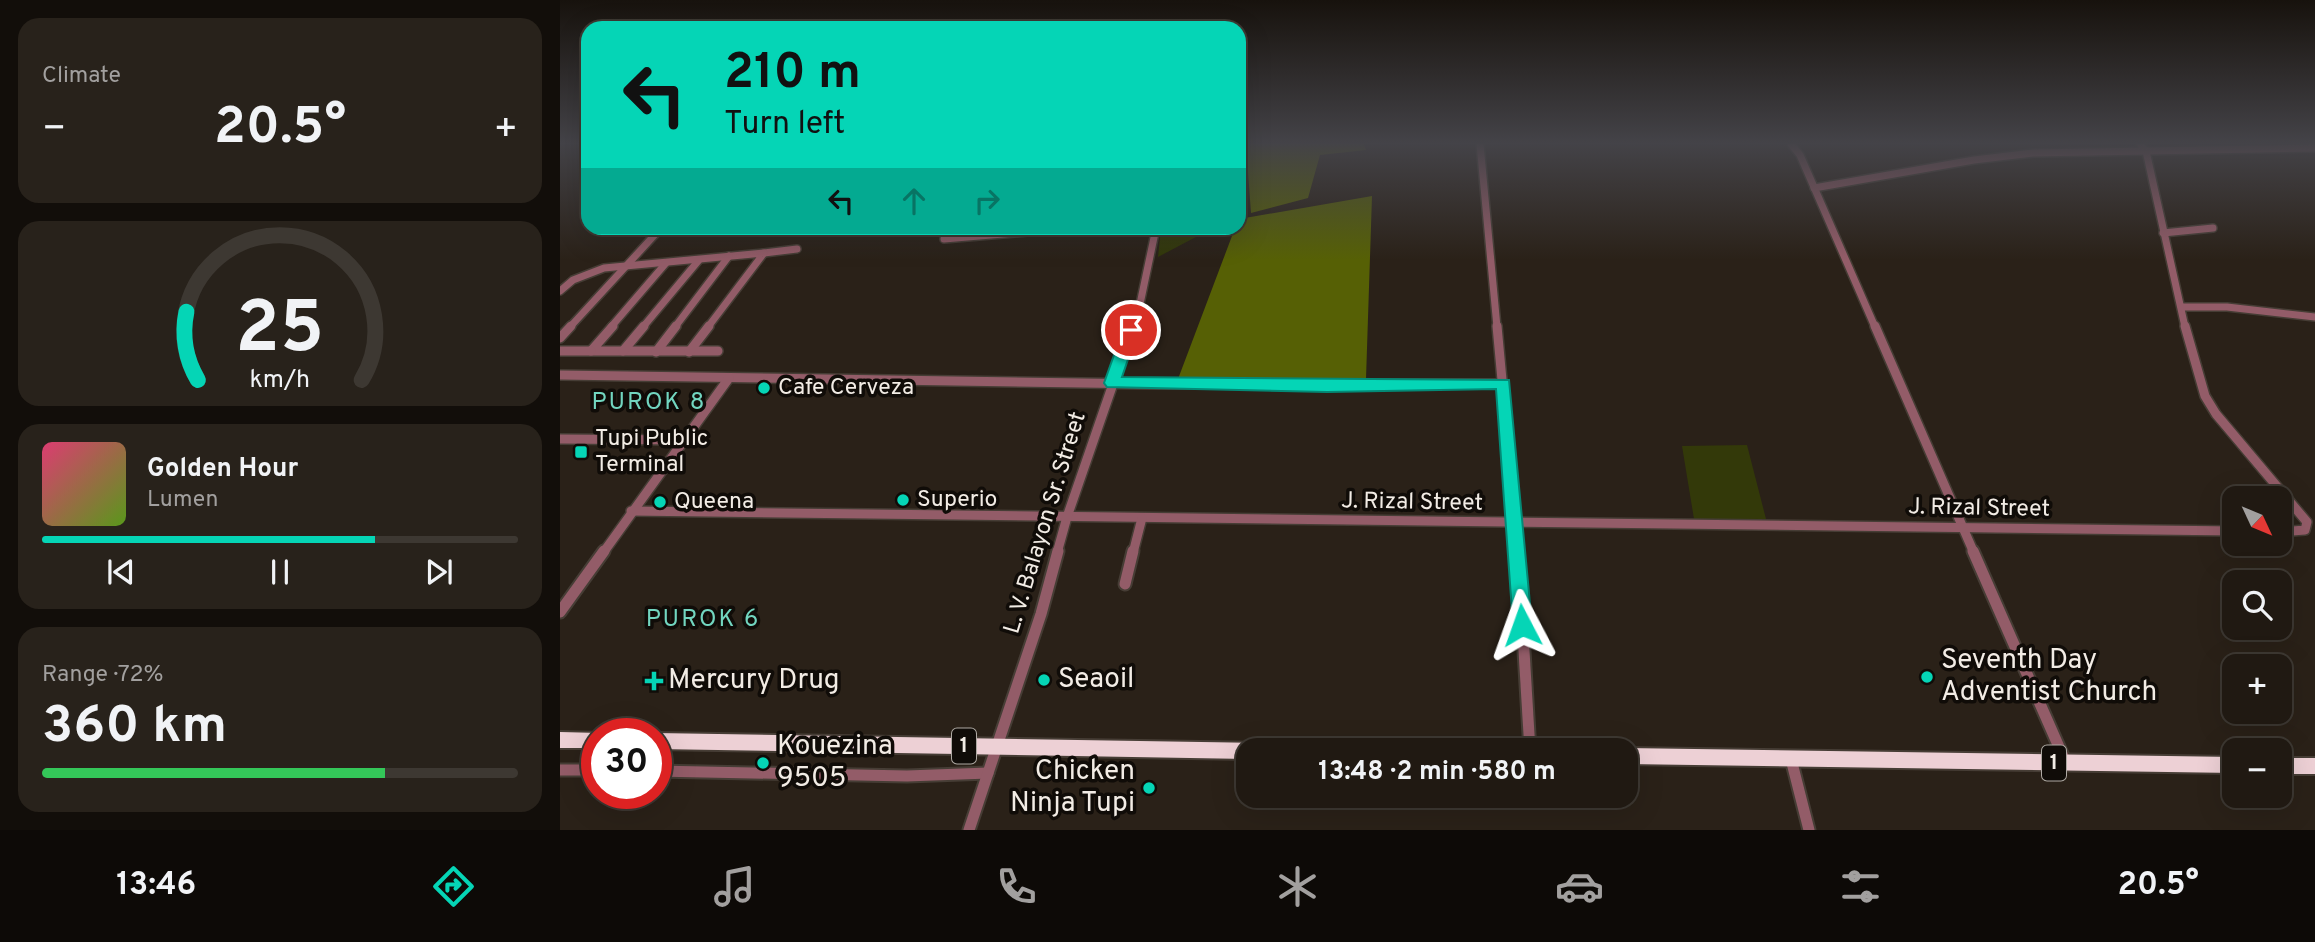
<!DOCTYPE html>
<meta charset="utf-8">
<style>
body{margin:0;font-family:Overpass,sans-serif;background:#28221b;color:#f1f3f6;height:100vh;display:flex;flex-direction:column;font-size:26px;white-space:nowrap}
*{box-sizing:border-box;margin:0}
p{font-size:23px;color:#a2a09f}
.icon{flex:none;width:38px;height:38px;fill:none;stroke:currentColor;stroke-width:2;stroke-linecap:round;stroke-linejoin:round}
.map{position:relative;flex:1;overflow:hidden}
.side{display:flex;flex-direction:column;gap:18px;padding:18px;background:#120e0a;width:560px}
.side>*{flex:none}
.banner{position:absolute;left:21px;top:21px;width:665px;height:214px;border-radius:21px;box-shadow:0 7px 28px #0002,0 0 0 2px #3d3832;background:#05d5b6;color:#111;overflow:hidden}
.needle{width:46px;rotate:134deg}
.fabs{position:absolute;left:1662px;top:486px;display:grid;gap:14px}
.fabs a{display:grid;place-items:center;width:70px;height:70px;border-radius:14px;background:#201912;box-shadow:0 7px 28px #0002,0 0 0 2px #3d3832;font-size:35px}
.speed{position:absolute;left:21px;top:718px;display:flex;gap:14px;font-size:35px;font-weight:700;text-align:center}
.speed>*{display:grid;place-content:center;width:91px;height:91px;border-radius:50%;background:#201912;box-shadow:0 7px 28px #0002,0 0 0 2px #3d3832;line-height:1}
.speed .limit{border:10px solid #d22;background:#fff;color:#111}
.pin{position:absolute;display:grid;place-items:center;width:60px;height:60px;color:#fff;margin:-30px;border:4px solid #fff;border-radius:50%;box-shadow:0 2px 7px #0007}
.me{position:absolute;width:77px;margin:-38px;rotate:356deg;stroke-linejoin:round;filter:drop-shadow(0 0 5px #0008)}
.turn{display:flex;align-items:center;gap:24px;height:147px;padding:0 28px;font-size:32px}
.turn .icon{width:91px;height:91px;stroke-width:2.5}
.turn b{display:block;font-size:49px;line-height:60px}
.lanes{display:flex;align-items:center;height:66px;padding:0 28px;background:#0003;justify-content:center;gap:35px;direction:ltr}
.lanes .off{opacity:.35}
.big{font-size:52px;font-weight:700;line-height:1.1}
.side .tile{flex:1;display:flex;flex-direction:column;justify-content:center;gap:10px;min-width:0;padding:0 24px;border-radius:21px;background:#28221b}
.side .dial{align-items:center;gap:0}
.dial svg{height:182px;overflow:visible;fill:none;stroke:#3d3832;stroke-width:7;stroke-linecap:round;text-anchor:middle}
.dial text{fill:#f1f3f6;stroke:none}
.song{display:flex;align-items:center;gap:21px}
.cover{width:84px;height:84px;border-radius:10px;background:linear-gradient(135deg,hsl(340 70% 55%),hsl(90 70% 35%))}
.played{height:7px;border-radius:4px;background:linear-gradient(90deg,#05d5b6 70%,#3d3832 70%)}
.keys{display:flex;justify-content:space-around;direction:ltr}
.heat{display:flex;justify-content:space-between;align-items:center;font-size:38px;direction:ltr}
.charge{height:10px;border-radius:5px;background:linear-gradient(90deg,#34c759 72%,#3d3832 0)}
.trip{position:absolute;left:676px;top:738px;width:402px;height:70px;border-radius:21px;background:#201912;box-shadow:0 7px 28px #0002,0 0 0 2px #3d3832;font-weight:700;line-height:70px;text-align:center}
.dock{display:flex;height:112px;justify-content:space-around;align-items:center;background:#0d0a07;color:#a2a09f}
.dock .icon{width:49px;height:49px}
.dock .active{color:#05d5b6}
.dock b{font-size:32px;color:#f1f3f6}
main{display:flex;flex:1;min-height:0}
.map>svg:first-child{display:block}
.green{fill:#333909}
.forest{fill:#566005}
.lines{fill:none;stroke-linecap:round;stroke-linejoin:round}
.minor-far2-casing{stroke:#463d35;stroke-width:10}
.minor-far1-casing{stroke:#463d35;stroke-width:12}
.minor-casing{stroke:#463d35;stroke-width:15}
.highway-casing{stroke:#463d35;stroke-width:4}
.minor-far2{stroke:#935c68;stroke-width:7}
.minor-far1{stroke:#935c68;stroke-width:9}
.minor{stroke:#935c68;stroke-width:11}
.highway{fill:#edd0d5;fill-rule:evenodd}
.route{fill:#05d5b6;stroke:#038a76;stroke-width:2}
.poi-dot{fill:#05d5b6;stroke:#100c08;stroke-width:2.5}
.labels{text-anchor:middle;dominant-baseline:central;stroke-width:7;stroke-linejoin:round;paint-order:stroke}
.shield{fill:#100c08;stroke:#aea9a3;stroke-width:2}
.shield-label{font-size:21px;font-weight:bold;fill:#f2ece5}
.poi-label{font-size:23px;fill:#f2ece5;stroke:#100c08;text-anchor:start}
.street-label{font-size:23px;fill:#f2ece5;stroke:#100c08}
.neighbourhood-label{font-size:24px;letter-spacing:2px;fill:#72d6c0;stroke:#100c08}
.near-poi-label{font-size:28px;fill:#f2ece5;stroke:#100c08;text-anchor:start}
</style>
<main>
<section class="side">
<div class="tile"><p>Climate</p>
<div class="heat"><a>−</a><b class="big">20.5°</b><a>+</a></div>
</div>
<div class="tile dial"><svg viewBox="0 0 100 80">
<path d="M14 69A42 42 0 1 1 86 69"/>
<path d="M14 69A42 42 0 0 1 9 39" stroke="#05d5b6"/>
<text x="50" y="56" font-size="32" font-weight="700">25</text>
<text x="50" y="72" font-size="11">km/h</text>
</svg></div>
<div class="tile">
<div class="song"><i class="cover"></i><div><b>Golden Hour</b><p>Lumen</p></div></div>
<div class="played"></div>
<div class="keys"><svg class="icon" aria-label="previous" viewBox="0 0 24 24"><path d="M18 5L8 12l10 7zM5 5v14"/></svg><svg class="icon" aria-label="pause" viewBox="0 0 24 24"><path d="M8 5v14M16 5v14"/></svg><svg class="icon" aria-label="next" viewBox="0 0 24 24"><path d="M6 5l10 7-10 7zM19 5v14"/></svg></div>
</div>
<div class="tile"><p>Range · 72%</p><b class="big">360 km</b><div class="charge"></div></div>
</section>
<div class="map">
<svg width="1755" height="830" viewBox="0 0 1755 830">
<rect width="100%" height="100%" fill="#2a2118"/>
<!-- green -->
<g class="green">
<polygon points="601,228 653,228 598,257"/>
<polygon points="1187,445 1206,519 1134,519 1122,446"/>
</g>
<!-- forest -->
<g class="forest">
<polygon points="686,144 804,144 806,150 760,155 748,198 691,213"/>
<polygon points="812,196 806,379 618,379 675,228 679,228 679,219"/>
</g>
<g class="lines">
<!-- minor-far2 casing -->
<g class="minor-far2-casing">
<g id="minor-far2">
<polyline points="920,144 937,327"/>
<polyline points="1231,144 1240,155 1315,327"/>
<polyline points="1580,144 1586,151 1625,327"/>
<polyline points="1254,188 1414,160 1473,153 1755,148"/>
<polyline points="1603,233 1653,228"/>
<polyline points="384,239 514,228"/>
<polyline points="204,253 237,249"/>
<polyline points="0,291 13,280 44,268 204,253 148,327"/>
<polyline points="1622,307 1667,307 1755,317"/>
<polyline points="10,327 101,228"/>
<polyline points="51,327 106,263"/>
<polyline points="83,327 139,260"/>
<polyline points="115,327 169,256"/>
<polyline points="572,327 580,304 596,228"/>
</g>
</g>
<!-- minor-far1 casing -->
<g class="minor-far1-casing">
<g id="minor-far1">
<polyline points="53,326 31,351 158,351"/>
<polyline points="937,326 958,553"/>
<polyline points="1315,326 1414,553"/>
<polyline points="1625,326 1645,396 1656,414 1747,522 1745,530 1720,532"/>
<polyline points="0,338 11,326"/>
<polyline points="0,351 31,351"/>
<polyline points="63,351 84,326"/>
<polyline points="96,352 116,326"/>
<polyline points="129,352 149,326"/>
<polyline points="0,375 589,384 943,384"/>
<polyline points="0,439 122,440"/>
<polyline points="71,511 1675,531"/>
<polyline points="43,553 169,378"/>
<polyline points="497,553 507,517 573,326"/>
<polyline points="573,553 582,518"/>
</g>
</g>
<!-- minor casing -->
<g class="minor-casing">
<g id="minor">
<polyline points="958,551 970,751"/>
<polyline points="1413,551 1506,763"/>
<polyline points="565,584 573,551"/>
<polyline points="0,612 44,551"/>
<polyline points="1231,759 1249,830"/>
<polyline points="0,770 37,770"/>
<polyline points="96,771 347,776 428,773"/>
<polyline points="409,830 481,614 498,551"/>
</g>
</g>
<!-- highway casing -->
<g class="highway-casing">
<g id="highway">
<polygon points="0,732 40,733 37,733 37,748 0,748"/>
<polygon points="96,733 703,743 709,745 711,751 688,751 688,759 96,749"/>
<polygon points="1066,748 1675,757 1675,773 1066,764 1066,751 1060,751"/>
<rect x="1720" y="758" width="35" height="16"/>
</g>
</g>
<!-- minor-far2 -->
<use href="#minor-far2" class="minor-far2"/>
<!-- minor-far1 -->
<use href="#minor-far1" class="minor-far1"/>
<!-- minor -->
<use href="#minor" class="minor"/>
<!-- highway -->
<use href="#highway" class="highway"/>
</g>
<!-- sky -->
<linearGradient id="sky" x2="0" y2="1"><stop stop-color="#17120d"/><stop offset="0.55" stop-color="#444348"/><stop offset="1" stop-color="#444348" stop-opacity="0"/></linearGradient>
<rect width="1755" height="260" fill="url(#sky)"/>
<!-- route -->
<polygon class="route" points="571,325 578,330 562,377 949,380 972,625 969,631 962,633 955,631 953,625 936,389 767,392 547,387 544,383 563,330"/>
<!-- markers -->
<g class="poi-dot">
<circle cx="204" cy="388" r="7"/>
<rect x="14" y="445" width="14" height="14" rx="3.5"/>
<circle cx="343" cy="500" r="7"/>
<circle cx="100" cy="502" r="7"/>
<circle cx="1367" cy="677" r="7"/>
<circle cx="484" cy="680" r="7"/>
<path d="M90.5 670.5h7v7h7v7h-7v7h-7v-7h-7v-7h7z"/>
<circle cx="203" cy="763" r="7"/>
<circle cx="589" cy="788" r="7"/>
</g>
<g class="labels">
<!-- shield labels -->
<g class="shield">
<rect x="392" y="728.5" width="24" height="35" rx="5"/>
<rect x="1482" y="745.5" width="24" height="35" rx="5"/>
</g>
<g class="shield-label">
<text x="404" y="746">1</text>
<text x="1494" y="763">1</text>
</g>
<!-- poi labels -->
<g class="poi-label">
<text x="218" y="388">Cafe Cerveza</text>
<text x="35" y="439">Tupi Public<tspan x="35" dy="26">Terminal</tspan></text>
<text x="357" y="500">Superio</text>
<text x="114" y="502">Queena</text>
</g>
<!-- street labels -->
<g class="street-label">
<text transform="translate(852 503) rotate(1)">J. Rizal Street</text>
<text transform="translate(1419 509) rotate(1)">J. Rizal Street</text>
<text transform="translate(486 523) rotate(-73)">L. V. Balayon Sr. Street</text>
</g>
<!-- neighbourhood labels -->
<g class="neighbourhood-label">
<text x="89" y="403">PUROK 8</text>
<text x="143" y="620">PUROK 6</text>
</g>
<!-- near-poi labels -->
<g class="near-poi-label">
<text x="1381" y="661">Seventh Day<tspan x="1381" dy="32">Adventist Church</tspan></text>
<text x="498" y="680">Seaoil</text>
<text x="108" y="681">Mercury Drug</text>
<text x="217" y="747">Kouezina<tspan x="217" dy="32">9505</tspan></text>
<text x="575" y="772" text-anchor="end">Chicken<tspan x="575" dy="32">Ninja Tupi</tspan></text>
</g>
</g>
</svg>
<div class="fabs">
<a><svg class="needle" viewBox="-14 -14 28 28"><path d="M0-13l5 13h-10z" fill="#e53935"/><path d="M0 13l5-13h-10z" fill="#a2a09f"/></svg></a>
<a><svg class="icon" aria-label="search" viewBox="0 0 24 24"><circle cx="10" cy="10" r="6"/><path d="M15 15l6 6"/></svg></a>
<a>+</a>
<a>−</a>
</div>
<div class="speed"><div class="limit">30</div></div>
<div class="pin" style="left:571px;top:330px;background:#d93025"><svg class="icon" aria-label="arrive" viewBox="0 0 24 24"><path d="M6 21V4h12l-3 4 3 4H6"/></svg></div>
<svg class="me" style="left:962px;top:625px" viewBox="-20 -20 40 40"><path d="M0-17L14 15 0 8-14 15z" fill="#05d5b6" stroke="#fff" stroke-width="4"/></svg>
<div class="trip">13:48 · 2 min · 580 m</div>
<div class="banner">
<div class="turn"><svg class="icon" aria-label="left" viewBox="0 0 24 24"><path d="M17 20v-9H6M10 6l-5 5 5 5"/></svg><div><b>210 m</b>Turn left</div></div>
<div class="lanes"><svg class="icon" aria-label="left" viewBox="0 0 24 24"><path d="M17 20v-9H6M10 6l-5 5 5 5"/></svg><svg class="icon off" aria-label="ahead" viewBox="0 0 24 24"><path d="M12 20V5M6 11l6-6 6 6"/></svg><svg class="icon off" aria-label="right" viewBox="0 0 24 24"><path d="M7 20v-9h11M14 6l5 5-5 5"/></svg></div>
</div>
</div>
</main>
<nav class="dock">
<b>13:46</b>
<svg class="icon active" aria-label="directions" viewBox="0 0 24 24"><path d="M12 3l9 9-9 9-9-9zM9 14v-3h6M13 9l2 2-2 2"/></svg>
<svg class="icon" aria-label="music" viewBox="0 0 24 24"><path d="M9 18V5l10-2v13"/><circle cx="6" cy="18" r="3"/><circle cx="16" cy="16" r="3"/></svg>
<svg class="icon" aria-label="phone" viewBox="0 0 24 24"><path d="M5 4h4l2 5-3 2q2 4 5 5l2-3 5 2v4C11 20 4 13 5 4z"/></svg>
<svg class="icon" aria-label="climate" viewBox="0 0 24 24"><path d="M12 3v18M4 7l16 10M4 17L20 7"/></svg>
<svg class="icon" aria-label="car" viewBox="0 0 24 24"><path d="M5 17H2v-5l4-1 3-4h7l3 4 3 1v5h-3M9 17h6M6 11h13"/><circle cx="7" cy="17" r="2"/><circle cx="17" cy="17" r="2"/></svg>
<svg class="icon" aria-label="filters" viewBox="0 0 24 24"><path d="M4 7h16M4 17h16"/><circle cx="9" cy="7" r="2"/><circle cx="15" cy="17" r="2"/></svg>
<b>20.5°</b>
</nav>
